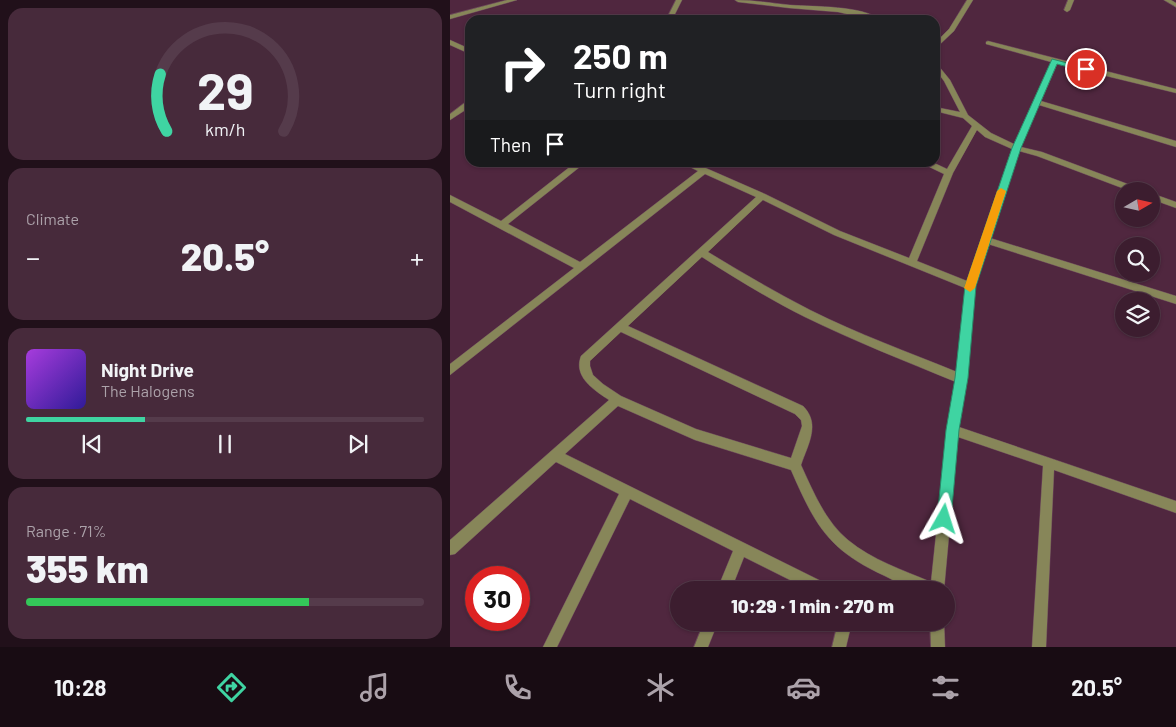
<!DOCTYPE html>
<meta charset="utf-8">
<style>
body{margin:0;font-family:Barlow,sans-serif;background:#472a3b;color:#f1f3f6;height:100vh;display:flex;flex-direction:column;font-size:19px;white-space:nowrap}
*{box-sizing:border-box;margin:0}
p{font-size:16px;color:#aca2aa}
.icon{flex:none;width:28px;height:28px;fill:none;stroke:currentColor;stroke-width:2;stroke-linecap:round;stroke-linejoin:round}
.map{position:relative;flex:1;overflow:hidden}
.sheet{display:flex;flex-direction:column;gap:8px;padding:8px;background:#21101a;width:450px}
.sheet>*{flex:none}
.hud{position:absolute;left:15px;top:15px;width:475px;height:152px;border-radius:15px;box-shadow:0 1px 4px #0004,0 0 0 1px #553b4b;background:#202124;color:#fff;overflow:hidden}
.needle{width:32px;rotate:81deg}
.tools{position:absolute;left:665px;top:182px;display:grid;gap:10px}
.tools a{display:grid;place-items:center;width:45px;height:45px;border-radius:50%;background:#3c1d2f;box-shadow:0 1px 4px #0004,0 0 0 1px #553b4b;font-size:25px}
.speed{position:absolute;left:15px;top:566px;display:flex;gap:10px;font-size:25px;font-weight:700;text-align:center}
.speed>*{display:grid;place-content:center;width:65px;height:65px;border-radius:50%;background:#3c1d2f;box-shadow:0 1px 4px #0004,0 0 0 1px #553b4b;line-height:1}
.speed .limit{border:8px solid #d22;background:#fff;color:#111}
.pin{position:absolute;display:grid;place-items:center;width:42px;height:42px;color:#fff;margin:-21px;border:2px solid #fff;border-radius:50%;box-shadow:0 1px 5px #0007}
.me{position:absolute;width:55px;margin:-28px;rotate:6deg;stroke-linejoin:round;filter:drop-shadow(0 0 4px #0008)}
.turn{display:flex;align-items:center;gap:18px;height:105px;padding:0 25px;font-size:22px}
.turn .icon{width:65px;height:65px;stroke-width:2.5}
.turn b{display:block;font-size:35px;line-height:42px}
.then{display:flex;align-items:center;height:48px;padding:0 25px;background:#0003;gap:10px;font-size:19px}
.big{font-size:38px;font-weight:800;line-height:1.1}
.sheet .card{flex:1;display:flex;flex-direction:column;justify-content:center;gap:8px;min-width:0;padding:0 18px;border-radius:15px;background:#472a3b}
.sheet .dial{align-items:center;gap:0}
.dial svg{height:130px;overflow:visible;fill:none;stroke:#553b4b;stroke-width:7;stroke-linecap:round;text-anchor:middle}
.dial text{fill:#f1f3f6;stroke:none}
.song{display:flex;align-items:center;gap:15px}
.cover{width:60px;height:60px;border-radius:8px;background:linear-gradient(135deg,hsl(280 70% 55%),hsl(250 70% 35%))}
.played{height:5px;border-radius:2px;background:linear-gradient(90deg,#3fd4a2 30%,#553b4b 30%)}
.keys{display:flex;justify-content:space-around;direction:ltr}
.heat{display:flex;justify-content:space-between;align-items:center;font-size:28px;direction:ltr}
.charge{height:8px;border-radius:4px;background:linear-gradient(90deg,#34c759 71%,#553b4b 0)}
.trip{position:absolute;left:220px;top:581px;width:285px;height:50px;border-radius:25px;background:#3c1d2f;box-shadow:0 1px 4px #0004,0 0 0 1px #553b4b;font-weight:800;line-height:50px;text-align:center}
.dock{display:flex;height:80px;justify-content:space-around;align-items:center;background:#180c13;color:#aca2aa}
.dock .icon{width:35px;height:35px}
.dock .on{color:#3fd4a2}
.dock b{font-size:22px;color:#f1f3f6}
main{display:flex;flex:1;min-height:0}
.map>svg:first-child{display:block}
.lines{fill:none;stroke-linecap:round;stroke-linejoin:round}
.street-casing{stroke:#6c475c;stroke-width:1}
.street{fill:#878659;fill-rule:evenodd}
.route{fill:#3fd4a2;stroke:#298a69}
.slow{fill:#f59e0b}
</style>
<main>
<section class="sheet">
<div class="card dial"><svg viewBox="0 0 100 80">
<path d="M14 69A42 42 0 1 1 86 69"/>
<path d="M14 69A42 42 0 0 1 10 34" stroke="#3fd4a2"/>
<text x="50" y="56" font-size="32" font-weight="700">29</text>
<text x="50" y="72" font-size="11">km/h</text>
</svg></div>
<div class="card"><p>Climate</p>
<div class="heat"><a>−</a><b class="big">20.5°</b><a>+</a></div>
</div>
<div class="card">
<div class="song"><i class="cover"></i><div><b>Night Drive</b><p>The Halogens</p></div></div>
<div class="played"></div>
<div class="keys"><svg class="icon" aria-label="previous" viewBox="0 0 24 24"><path d="M18 5L8 12l10 7zM5 5v14"/></svg><svg class="icon" aria-label="pause" viewBox="0 0 24 24"><path d="M8 5v14M16 5v14"/></svg><svg class="icon" aria-label="next" viewBox="0 0 24 24"><path d="M6 5l10 7-10 7zM19 5v14"/></svg></div>
</div>
<div class="card"><p>Range · 71%</p><b class="big">355 km</b><div class="charge"></div></div>
</section>
<div class="map">
<svg width="726" height="647" viewBox="0 0 726 647">
<rect width="100%" height="100%" fill="#50273f"/>
<g class="lines">
<!-- street casing -->
<g class="street-casing">
<g id="street">
<polygon points="57,0 67,0 0,19 0,15"/>
<polygon points="226,0 232,0 222,20 216,20"/>
<path d="M285 0C304 0 321 3 340 5 366 7 410 5 432 20H423L388 12 339 8 288 2Z"/>
<polygon points="517,0 523,0 504,31 485,49 485,43 499,29"/>
<polygon points="618,0 624,0 620,10 617,12 614,10"/>
<polygon points="714,0 721,0 726,3 726,7"/>
<polygon points="0,40 20,49 20,54 0,45"/>
<path d="M538 41 726 89V93L607 64 591 101 726 141V147L589 105 571 147 592 152 691 189 692 191H680L587 156 569 151 540 238 726 296V304L538 244 525 286 517 379 509 427 726 501V513L604 470 596 647H582L593 466 508 437 494 590C486 590 478 591 471 590 459 589 445 581 435 576 378 550 365 525 341 470L245 440 168 406 115 454 379 585 381 590H360L294 557 281 590H267L283 551 180 499 107 647H93L169 494 106 462 5 554 0 555V540L159 400C144 390 123 377 131 356L306 197 255 174 0 375V364L124 268 0 202V195L51 221 126 162H136L58 224 130 262 248 171 230 162H242L315 194 390 231 459 258 494 174 469 162H482L497 169 522 126 513 118 485 111V107L510 112 494 81 485 69V63L487 64 500 80 518 115 541 133 564 144 601 62 536 44V42ZM527 130 535 137 562 149 517 281 467 261 503 173ZM313 200 384 235 515 288 507 372C458 352 408 334 360 310 325 292 291 272 258 252ZM252 257C285 278 319 299 355 317 404 341 455 361 506 382L497 430 481 582C453 570 422 560 398 540 375 521 363 491 351 465 358 444 371 424 353 406L178 326ZM171 332 345 414 351 420 352 426 341 458 246 429 171 396 153 384 143 375 140 366V361Z"/>
<polygon points="17,101 20,101 20,107 0,120 0,114"/>
<polygon points="701,193 726,202 726,208 701,199"/>
<polygon points="254,622 268,622 258,647 244,647"/>
<polygon points="388,622 402,622 396,647 382,647"/>
<polygon points="480,622 494,622 495,647 481,647"/>
</g>
</g>
<!-- street -->
<use href="#street" class="street"/>
</g>
<!-- route -->
<polygon class="route" points="602,59 640,69 636,72 607,64 571,148 526,286 518,378 509,430 501,519 499,524 494,526 489,524 487,519 496,430 505,378 515,286 562,148"/>
<!-- slow -->
<polygon class="slow" points="551,188 556,191 525,288 520,292 514,288 547,191"/>
</svg>
<div class="tools">
<a><svg class="needle" viewBox="-14 -14 28 28"><path d="M0-13l5 13h-10z" fill="#e53935"/><path d="M0 13l5-13h-10z" fill="#aca2aa"/></svg></a>
<a><svg class="icon" aria-label="search" viewBox="0 0 24 24"><circle cx="10" cy="10" r="6"/><path d="M15 15l6 6"/></svg></a>
<a><svg class="icon" aria-label="layers" viewBox="0 0 24 24"><path d="M12 4l9 5-9 5-9-5zM3 14l9 5 9-5"/></svg></a>
</div>
<div class="speed"><div class="limit">30</div></div>
<div class="pin" style="left:636px;top:69px;background:#d93025"><svg class="icon" aria-label="arrive" viewBox="0 0 24 24"><path d="M6 21V4h12l-3 4 3 4H6"/></svg></div>
<svg class="me" style="left:494px;top:519px" viewBox="-20 -20 40 40"><path d="M0-17L14 15 0 8-14 15z" fill="#3fd4a2" stroke="#fff" stroke-width="4"/></svg>
<div class="trip">10:29 · 1 min · 270 m</div>
<div class="hud">
<div class="turn"><svg class="icon" aria-label="right" viewBox="0 0 24 24"><path d="M7 20v-9h11M14 6l5 5-5 5"/></svg><div><b>250 m</b>Turn right</div></div>
<div class="then">Then<svg class="icon" aria-label="arrive" viewBox="0 0 24 24"><path d="M6 21V4h12l-3 4 3 4H6"/></svg></div>
</div>
</div>
</main>
<nav class="dock">
<b>10:28</b>
<svg class="icon on" aria-label="directions" viewBox="0 0 24 24"><path d="M12 3l9 9-9 9-9-9zM9 14v-3h6M13 9l2 2-2 2"/></svg>
<svg class="icon" aria-label="music" viewBox="0 0 24 24"><path d="M9 18V5l10-2v13"/><circle cx="6" cy="18" r="3"/><circle cx="16" cy="16" r="3"/></svg>
<svg class="icon" aria-label="phone" viewBox="0 0 24 24"><path d="M5 4h4l2 5-3 2q2 4 5 5l2-3 5 2v4C11 20 4 13 5 4z"/></svg>
<svg class="icon" aria-label="climate" viewBox="0 0 24 24"><path d="M12 3v18M4 7l16 10M4 17L20 7"/></svg>
<svg class="icon" aria-label="car" viewBox="0 0 24 24"><path d="M5 17H2v-5l4-1 3-4h7l3 4 3 1v5h-3M9 17h6M6 11h13"/><circle cx="7" cy="17" r="2"/><circle cx="17" cy="17" r="2"/></svg>
<svg class="icon" aria-label="filters" viewBox="0 0 24 24"><path d="M4 7h16M4 17h16"/><circle cx="9" cy="7" r="2"/><circle cx="15" cy="17" r="2"/></svg>
<b>20.5°</b>
</nav>
